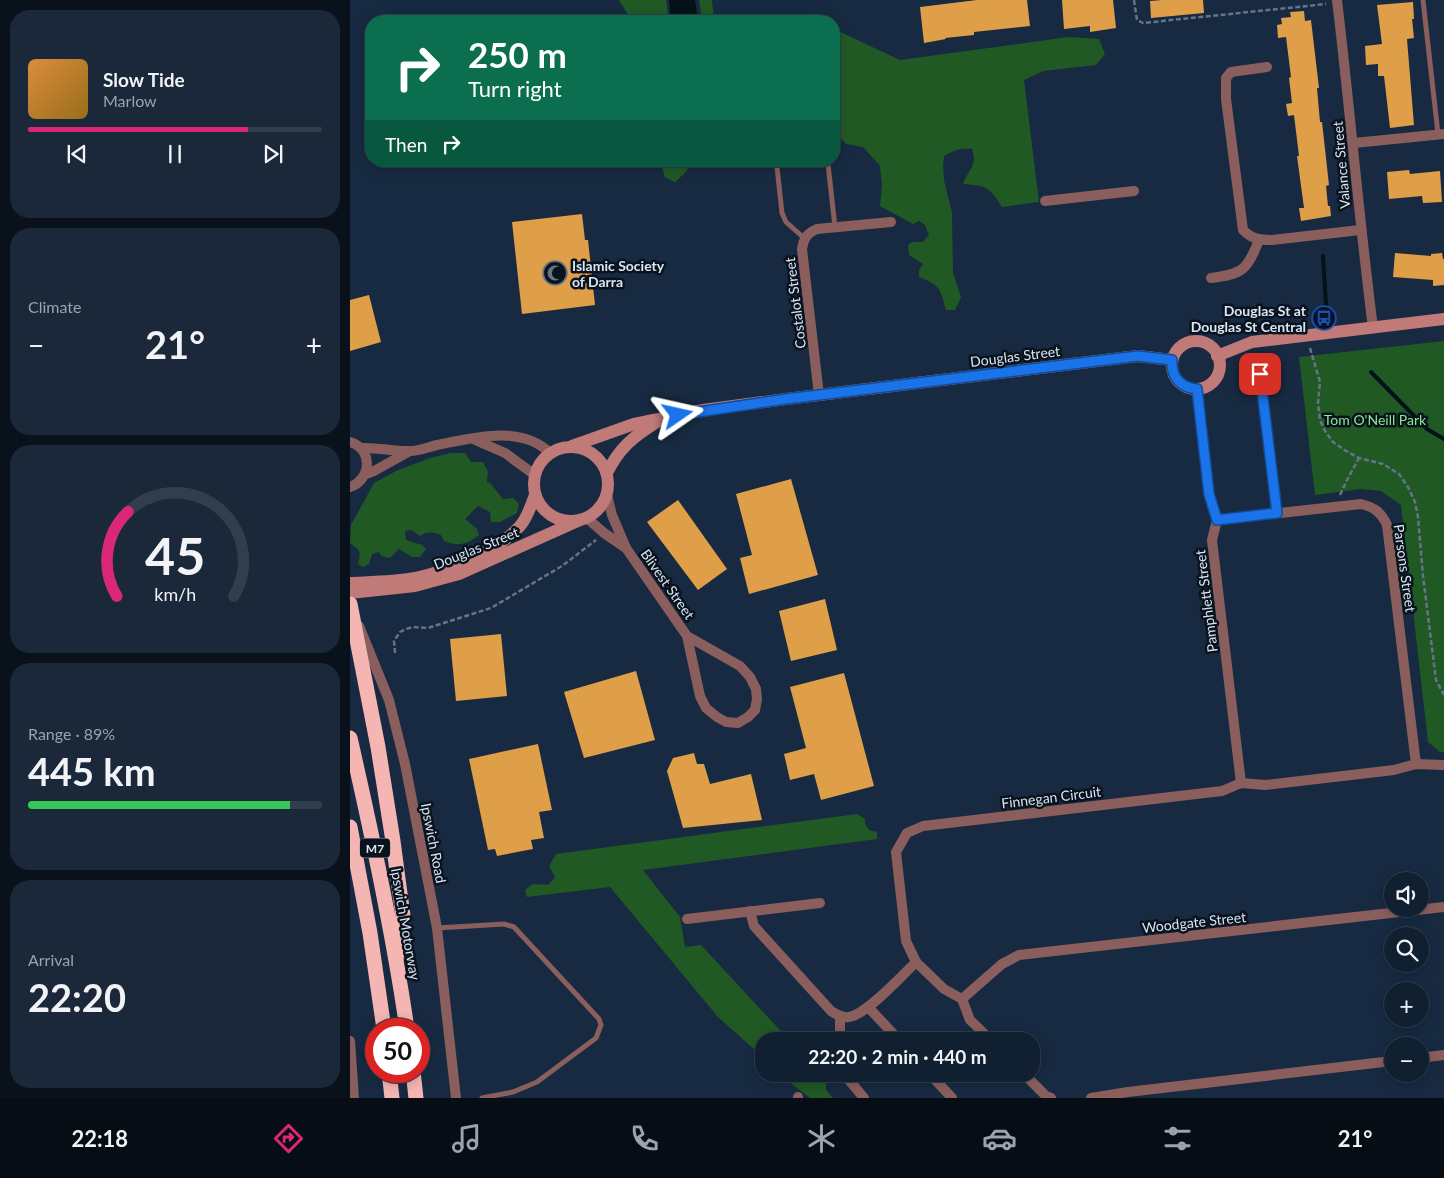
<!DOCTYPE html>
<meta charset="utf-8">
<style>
body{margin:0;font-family:Lato,sans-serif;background:#1a2839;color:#f1f3f6;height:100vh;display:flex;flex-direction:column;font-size:19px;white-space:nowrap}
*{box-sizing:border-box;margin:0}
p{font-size:16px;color:#9ca3ab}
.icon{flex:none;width:28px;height:28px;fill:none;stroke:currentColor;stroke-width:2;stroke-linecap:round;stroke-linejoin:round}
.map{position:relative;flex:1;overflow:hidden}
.sheet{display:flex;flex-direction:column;gap:10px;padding:10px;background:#09121b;width:350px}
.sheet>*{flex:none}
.banner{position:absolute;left:15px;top:15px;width:475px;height:152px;border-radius:20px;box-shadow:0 2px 12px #0003,0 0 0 1px #303e4d;background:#0b6e4f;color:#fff;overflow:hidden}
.controls{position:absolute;left:1034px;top:872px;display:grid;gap:10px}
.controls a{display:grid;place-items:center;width:45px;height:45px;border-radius:50%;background:#112031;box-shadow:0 2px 12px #0003,0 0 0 1px #303e4d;font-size:25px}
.speed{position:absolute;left:15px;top:1018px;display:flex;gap:10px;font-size:25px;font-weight:700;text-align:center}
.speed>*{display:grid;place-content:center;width:65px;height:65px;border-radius:50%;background:#112031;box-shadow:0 2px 12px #0003,0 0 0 1px #303e4d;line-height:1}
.speed .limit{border:8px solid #d22;background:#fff;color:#111}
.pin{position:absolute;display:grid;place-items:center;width:42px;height:42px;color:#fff;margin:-21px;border-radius:10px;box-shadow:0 2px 8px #0006}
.me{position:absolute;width:55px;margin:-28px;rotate:79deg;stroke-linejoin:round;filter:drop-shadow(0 0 4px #0008)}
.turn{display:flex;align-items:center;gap:18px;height:105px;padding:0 20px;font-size:22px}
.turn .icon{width:65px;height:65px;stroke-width:2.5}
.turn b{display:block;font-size:35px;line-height:42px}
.then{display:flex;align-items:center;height:48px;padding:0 20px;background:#0003;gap:10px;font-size:19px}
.big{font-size:38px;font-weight:700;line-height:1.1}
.sheet .card{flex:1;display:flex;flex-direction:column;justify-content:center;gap:8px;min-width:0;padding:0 18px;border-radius:20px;background:#1a2839}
.sheet .dial{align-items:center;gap:0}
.dial svg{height:130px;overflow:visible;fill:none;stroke:#303e4d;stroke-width:7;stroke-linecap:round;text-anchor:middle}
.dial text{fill:#f1f3f6;stroke:none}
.song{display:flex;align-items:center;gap:15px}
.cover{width:60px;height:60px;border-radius:8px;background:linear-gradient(135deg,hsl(30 70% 55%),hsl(40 70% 35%))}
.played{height:5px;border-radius:2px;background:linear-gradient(90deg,#db2777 75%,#303e4d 75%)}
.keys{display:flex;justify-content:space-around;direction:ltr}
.heat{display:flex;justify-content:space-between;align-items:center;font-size:28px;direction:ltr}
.charge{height:8px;border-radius:4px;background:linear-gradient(90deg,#34c759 89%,#303e4d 0)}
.trip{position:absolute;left:405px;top:1032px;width:285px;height:50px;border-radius:20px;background:#112031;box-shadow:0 2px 12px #0003,0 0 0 1px #303e4d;font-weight:700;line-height:50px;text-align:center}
.dock{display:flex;height:80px;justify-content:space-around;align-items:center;background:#070d14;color:#9ca3ab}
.dock .icon{width:35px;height:35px}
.dock .current{color:#db2777}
.dock b{font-size:22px;color:#f1f3f6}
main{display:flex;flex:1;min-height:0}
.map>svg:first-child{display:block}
.green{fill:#215925}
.water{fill:#031218}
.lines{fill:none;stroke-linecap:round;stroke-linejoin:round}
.stream{stroke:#031218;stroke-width:4}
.building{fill:#de9f48}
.path{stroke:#657589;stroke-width:2.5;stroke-dasharray:5 2.5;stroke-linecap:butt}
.service{stroke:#8a5e5d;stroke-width:5}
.minor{stroke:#8a5e5d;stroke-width:10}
.secondary{stroke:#c07b79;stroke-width:12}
.motorway{stroke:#f5b5b2;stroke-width:15}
.route-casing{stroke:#114b97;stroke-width:12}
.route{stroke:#1a73e8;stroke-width:9}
.labels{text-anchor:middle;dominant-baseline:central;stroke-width:5;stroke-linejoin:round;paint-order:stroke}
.shield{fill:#0a131d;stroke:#9aa6b4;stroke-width:1}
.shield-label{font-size:12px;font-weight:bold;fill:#d8e5f4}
.street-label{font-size:14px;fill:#d8e5f4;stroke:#0a131d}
.poi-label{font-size:14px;font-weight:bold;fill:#d8e5f4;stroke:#0a131d;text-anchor:start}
.park-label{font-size:14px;fill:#8bea8d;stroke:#0a131d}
</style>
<main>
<section class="sheet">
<div class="card">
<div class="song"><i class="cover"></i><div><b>Slow Tide</b><p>Marlow</p></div></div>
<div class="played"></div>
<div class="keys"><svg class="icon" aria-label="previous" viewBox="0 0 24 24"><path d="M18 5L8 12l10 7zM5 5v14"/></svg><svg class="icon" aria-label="pause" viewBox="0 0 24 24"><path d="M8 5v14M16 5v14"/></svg><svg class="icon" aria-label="next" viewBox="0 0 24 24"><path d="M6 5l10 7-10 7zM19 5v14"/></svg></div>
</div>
<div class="card"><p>Climate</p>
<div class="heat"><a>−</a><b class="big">21°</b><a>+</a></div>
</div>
<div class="card dial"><svg viewBox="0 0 100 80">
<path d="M14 69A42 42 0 1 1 86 69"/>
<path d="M14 69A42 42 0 0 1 21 17" stroke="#db2777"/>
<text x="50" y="56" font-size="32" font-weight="700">45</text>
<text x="50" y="72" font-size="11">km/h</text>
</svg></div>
<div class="card"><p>Range · 89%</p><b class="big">445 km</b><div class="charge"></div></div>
<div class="card"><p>Arrival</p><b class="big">22:20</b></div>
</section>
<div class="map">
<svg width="1094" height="1098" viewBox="0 0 1094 1098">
<rect width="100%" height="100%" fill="#172a41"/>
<!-- green -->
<g class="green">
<polygon points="269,0 316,0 319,21 279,21 279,16"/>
<polygon points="349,0 362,0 364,21 352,21"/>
<path d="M484 29 550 60 719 37 749 39 755 54 746 65 693 71 674 80 689 202 652 207C639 186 636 186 613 184 618 169 628 167 622 149 611 147 604 151 594 156L593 166 594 180 602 213 603 273 611 297 605 310H596C590 288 590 285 569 277V270L573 264 559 255 558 245 562 242H573L579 235 575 225 569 221 563 224 530 206 532 185 530 166 513 147 496 144 484 130Z"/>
<polygon points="310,161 340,161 337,171 325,182 315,177"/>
<polygon points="1094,341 1094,752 1090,752 1078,742 1051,505 1031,491 1011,489 965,495 949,357"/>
<path d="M101 453H115L121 462H133L138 472 137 482 140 483 153 499 163 498 169 504 167 513 150 522H141L140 512 128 506 115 519 127 529 129 535C117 544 109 547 94 541L91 535C83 532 77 531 70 536L62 530 55 531 56 540 72 545 76 549 70 557H62L49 549 40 558 32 556 29 552 22 554 19 564 13 567 8 564C11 551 11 551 0 543L1 525 24 483 46 471 80 458Z"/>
<polygon points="507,814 515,819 515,824 519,830 527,832 527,839 293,870 330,917 335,947 351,945 440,1041 414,1041 414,1058 368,1017 260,887 177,897 175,890 183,884 198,885 205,877 199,866 206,854"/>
<polygon points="429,1074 471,1074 476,1080 476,1090 483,1098 460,1098"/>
</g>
<!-- water -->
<polygon class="water" points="319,0 345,0 348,21 321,21"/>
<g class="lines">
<!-- stream -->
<g class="stream">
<polyline points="973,256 976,305"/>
<polyline points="1021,372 1077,429 1094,439"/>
</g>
</g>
<!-- building -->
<g class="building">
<polygon points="627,0 677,0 680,26 624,32 624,35 595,38 596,39 574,43 570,7"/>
<polygon points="712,0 763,0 766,28 740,32 740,26 714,29"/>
<polygon points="812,0 853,0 854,13 801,18 800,1"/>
<polygon points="1063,2 1064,19 1062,19 1064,38 1057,39 1064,125 1040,128 1034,76 1028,76 1028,64 1016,65 1015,46 1032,44 1027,5"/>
<polygon points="954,11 955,21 961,20 969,88 967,88 970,122 972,122 979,185 976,186 978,206 980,206 981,216 951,221 949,208 954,208 947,156 949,156 944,115 938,116 936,104 942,103 939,78 941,77 936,37 928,38 927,25 932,24 931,18 941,17 940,12"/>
<polygon points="1059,170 1060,174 1090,171 1092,202 1073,203 1072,196 1039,199 1037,172"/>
<polygon points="232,214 235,240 238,240 245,305 172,314 162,222"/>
<polygon points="1045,253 1081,256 1081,254 1092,253 1093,259 1094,259 1094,285 1083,286 1083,280 1043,277"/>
<polygon points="19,295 31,342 0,351 0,300"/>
<polygon points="441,479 468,575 399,594 390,558 402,555 386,494"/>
<polygon points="328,500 377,569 348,590 297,522"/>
<polygon points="475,599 487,650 441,661 429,611"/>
<polygon points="151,634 157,696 106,701 100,639"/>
<polygon points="286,671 305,740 234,758 214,692"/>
<polygon points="494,673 524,786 471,800 464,774 440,780 434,754 456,748 440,687"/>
<polygon points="188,744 202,810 189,812 194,838 181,840 183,849 147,856 145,849 138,850 119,759"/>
<polygon points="344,753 347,764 354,764 360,784 401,774 412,820 333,828 317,771 323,758"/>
</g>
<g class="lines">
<!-- path -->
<g class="path">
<polyline points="784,0 787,20 793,23 976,4"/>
<polyline points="960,348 970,382 968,403 970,420 975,431 983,442 996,451 1009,458 1033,464 1049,474 1058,487 1065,502 1068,517 1073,576 1086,680 1094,695"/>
<polyline points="990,495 997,480 1009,458"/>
<polyline points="45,653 44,641 50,632 56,629 63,627 78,628 141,608 212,566 246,540"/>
</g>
<!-- service -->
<g class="service">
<polyline points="1073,0 1088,134"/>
<polyline points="478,164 485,227"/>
<polyline points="427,167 432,213 436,222 454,238"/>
<polyline points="87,928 154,924 164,927 249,1019 251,1025 246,1038 187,1082 163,1092 132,1098"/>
</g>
<!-- minor -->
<g class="minor">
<path d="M987 0C1000 109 1009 219 1023 328"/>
<path d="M917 67 881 72 876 78V99L893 230C902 239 909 240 922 240L1010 230"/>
<polyline points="1004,143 1094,134"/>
<polyline points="695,201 784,191"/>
<path d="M861 278C893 274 897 270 909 240"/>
<polyline points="910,374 927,513"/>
<polyline points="847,389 859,494 867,520 862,540 891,783"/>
<path d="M469 395 452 249C454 238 456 234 467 229L541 222"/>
<polyline points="123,439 155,453 185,475"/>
<path d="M0 442C24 449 21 480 0 487"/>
<path d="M11 448C28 447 45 452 60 451 69 451 78 447 87 445 122 438 171 424 200 453"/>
<polyline points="16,474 24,471 60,451"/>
<polyline points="257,495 262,515 276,548 337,636 350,696 356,708 367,717 376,722 388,723 398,717 405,710 407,699 406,689 400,677 390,666 337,636"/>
<polyline points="237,518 254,533 276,548"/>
<path d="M867 520 1011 504C1024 507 1031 512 1037 525L1066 764"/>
<polyline points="9,626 39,700 55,764 87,928 106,1098"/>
<path d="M400 911 404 926 481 1011C487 1015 492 1018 499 1017 516 1015 553 975 566 962"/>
<polyline points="337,919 470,903"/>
<polyline points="612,999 652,964 669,955 1094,907"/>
<polyline points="518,1007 550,1041"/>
<polyline points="490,1017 490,1041"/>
<polyline points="0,1041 4,1098"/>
<polyline points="642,1041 620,1020 612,999 594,989 566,962 556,941 546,852 557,833 573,826 872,791 891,783 915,785 1044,770 1066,764 1094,765"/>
<polyline points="1070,1058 1094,1055"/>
<polyline points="494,1074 514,1098"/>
<polyline points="580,1074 602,1098"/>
<polyline points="674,1074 696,1096 701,1098"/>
<polyline points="448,1097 448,1098"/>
<polyline points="741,1098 778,1092 1042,1061"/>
</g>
<!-- secondary -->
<g class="secondary">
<circle cx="846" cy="365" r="24"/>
<polyline points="867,356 902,342 1094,319"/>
<polyline points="222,446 284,424 353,410 436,399 788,356 822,360"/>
<circle cx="221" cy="484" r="37"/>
<path d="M257 473C269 448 284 436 307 422"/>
<path d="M0 583C21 582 44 582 65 578 100 570 146 553 170 526 178 517 181 505 185 495"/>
<polyline points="0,593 65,586 109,574 230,520"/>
</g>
<!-- motorway -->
<g class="motorway">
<polyline points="0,604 28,747 43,841 53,916 46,959"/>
<path d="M0 738C22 834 43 931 57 1029"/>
<polyline points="0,827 20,933 34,1029"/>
<polyline points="39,1071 42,1098"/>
<polyline points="63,1071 66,1098"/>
</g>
</g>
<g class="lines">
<!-- route casing -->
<g class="route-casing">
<path id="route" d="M328 415 436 399 788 356 822 360C821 377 831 388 847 389L859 494 867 520 927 513 910 374"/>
</g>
<!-- route -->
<use href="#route" class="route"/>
</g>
<!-- icons -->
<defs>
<g id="mosque-ring" transform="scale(1.25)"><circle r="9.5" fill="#0a131d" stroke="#6b7280" stroke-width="1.5"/><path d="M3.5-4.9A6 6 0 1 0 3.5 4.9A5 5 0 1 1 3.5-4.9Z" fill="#6b7280"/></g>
<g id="bus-ring" transform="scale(1.25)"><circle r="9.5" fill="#0a131d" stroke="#1a4fb4" stroke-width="1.5"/><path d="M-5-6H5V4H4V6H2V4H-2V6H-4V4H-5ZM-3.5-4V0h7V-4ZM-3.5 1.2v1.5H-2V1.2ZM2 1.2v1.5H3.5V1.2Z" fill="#1a4fb4"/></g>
</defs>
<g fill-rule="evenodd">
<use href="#mosque-ring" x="205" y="273"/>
<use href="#bus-ring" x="974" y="318"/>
</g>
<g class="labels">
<!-- shield labels -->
<rect class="shield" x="10" y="838.5" width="30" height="19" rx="4"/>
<g class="shield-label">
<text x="25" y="848">M7</text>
</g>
<!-- street labels -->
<g class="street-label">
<text transform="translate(991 165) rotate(-95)">Valance Street</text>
<text transform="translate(445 303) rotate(-97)">Costalot Street</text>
<text transform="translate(665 356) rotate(-7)">Douglas Street</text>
<text transform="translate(126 548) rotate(-22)">Douglas Street</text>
<text transform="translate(1055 568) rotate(82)">Parsons Street</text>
<text transform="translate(318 584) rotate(55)">Blivest Street</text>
<text transform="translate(856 601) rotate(-97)">Pamphlett Street</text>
<text transform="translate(701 797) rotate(-7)">Finnegan Circuit</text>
<text transform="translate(84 843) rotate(79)">Ipswich Road</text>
<text transform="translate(844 922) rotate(-6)">Woodgate Street</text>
<text transform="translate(56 924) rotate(80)">Ipswich Motorway</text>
</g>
<!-- poi labels -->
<g class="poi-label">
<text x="222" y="265">Islamic Society<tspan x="222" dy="16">of Darra</tspan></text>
<text x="956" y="310" text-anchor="end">Douglas St at<tspan x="956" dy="16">Douglas St Central</tspan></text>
</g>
<!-- park labels -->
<g class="park-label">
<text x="1025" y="419">Tom O'Neill Park</text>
</g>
</g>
</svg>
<div class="controls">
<a><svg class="icon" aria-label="sound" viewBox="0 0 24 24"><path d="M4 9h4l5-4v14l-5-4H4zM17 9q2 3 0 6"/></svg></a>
<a><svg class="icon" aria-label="search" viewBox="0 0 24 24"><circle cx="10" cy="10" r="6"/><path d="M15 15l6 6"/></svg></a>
<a>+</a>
<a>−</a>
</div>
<div class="speed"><div class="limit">50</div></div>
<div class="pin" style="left:910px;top:374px;background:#d93025"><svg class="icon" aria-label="arrive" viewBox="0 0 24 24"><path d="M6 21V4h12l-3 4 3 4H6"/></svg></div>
<svg class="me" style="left:328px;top:415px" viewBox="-20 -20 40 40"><path d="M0-17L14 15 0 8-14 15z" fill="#1a73e8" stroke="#fff" stroke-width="4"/></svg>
<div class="trip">22:20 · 2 min · 440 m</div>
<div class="banner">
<div class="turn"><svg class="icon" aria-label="right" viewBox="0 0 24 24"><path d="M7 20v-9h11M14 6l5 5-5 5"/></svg><div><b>250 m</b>Turn right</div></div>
<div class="then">Then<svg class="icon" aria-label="right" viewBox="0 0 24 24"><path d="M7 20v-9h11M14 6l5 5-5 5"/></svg></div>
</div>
</div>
</main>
<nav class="dock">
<b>22:18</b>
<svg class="icon current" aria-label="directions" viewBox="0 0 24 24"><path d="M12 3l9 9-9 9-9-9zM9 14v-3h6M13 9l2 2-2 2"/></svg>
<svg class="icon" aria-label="music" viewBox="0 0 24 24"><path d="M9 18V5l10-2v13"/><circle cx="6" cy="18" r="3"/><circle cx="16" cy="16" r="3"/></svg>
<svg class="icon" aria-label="phone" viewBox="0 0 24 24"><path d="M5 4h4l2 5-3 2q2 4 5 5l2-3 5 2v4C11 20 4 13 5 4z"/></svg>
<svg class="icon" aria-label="climate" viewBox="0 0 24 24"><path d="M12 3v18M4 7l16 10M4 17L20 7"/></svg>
<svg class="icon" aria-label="car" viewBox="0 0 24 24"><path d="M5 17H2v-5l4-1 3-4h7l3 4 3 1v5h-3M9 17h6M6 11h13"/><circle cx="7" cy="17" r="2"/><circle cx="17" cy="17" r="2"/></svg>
<svg class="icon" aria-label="filters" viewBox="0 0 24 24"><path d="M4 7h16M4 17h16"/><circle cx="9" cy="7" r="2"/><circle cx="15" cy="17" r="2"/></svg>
<b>21°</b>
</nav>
